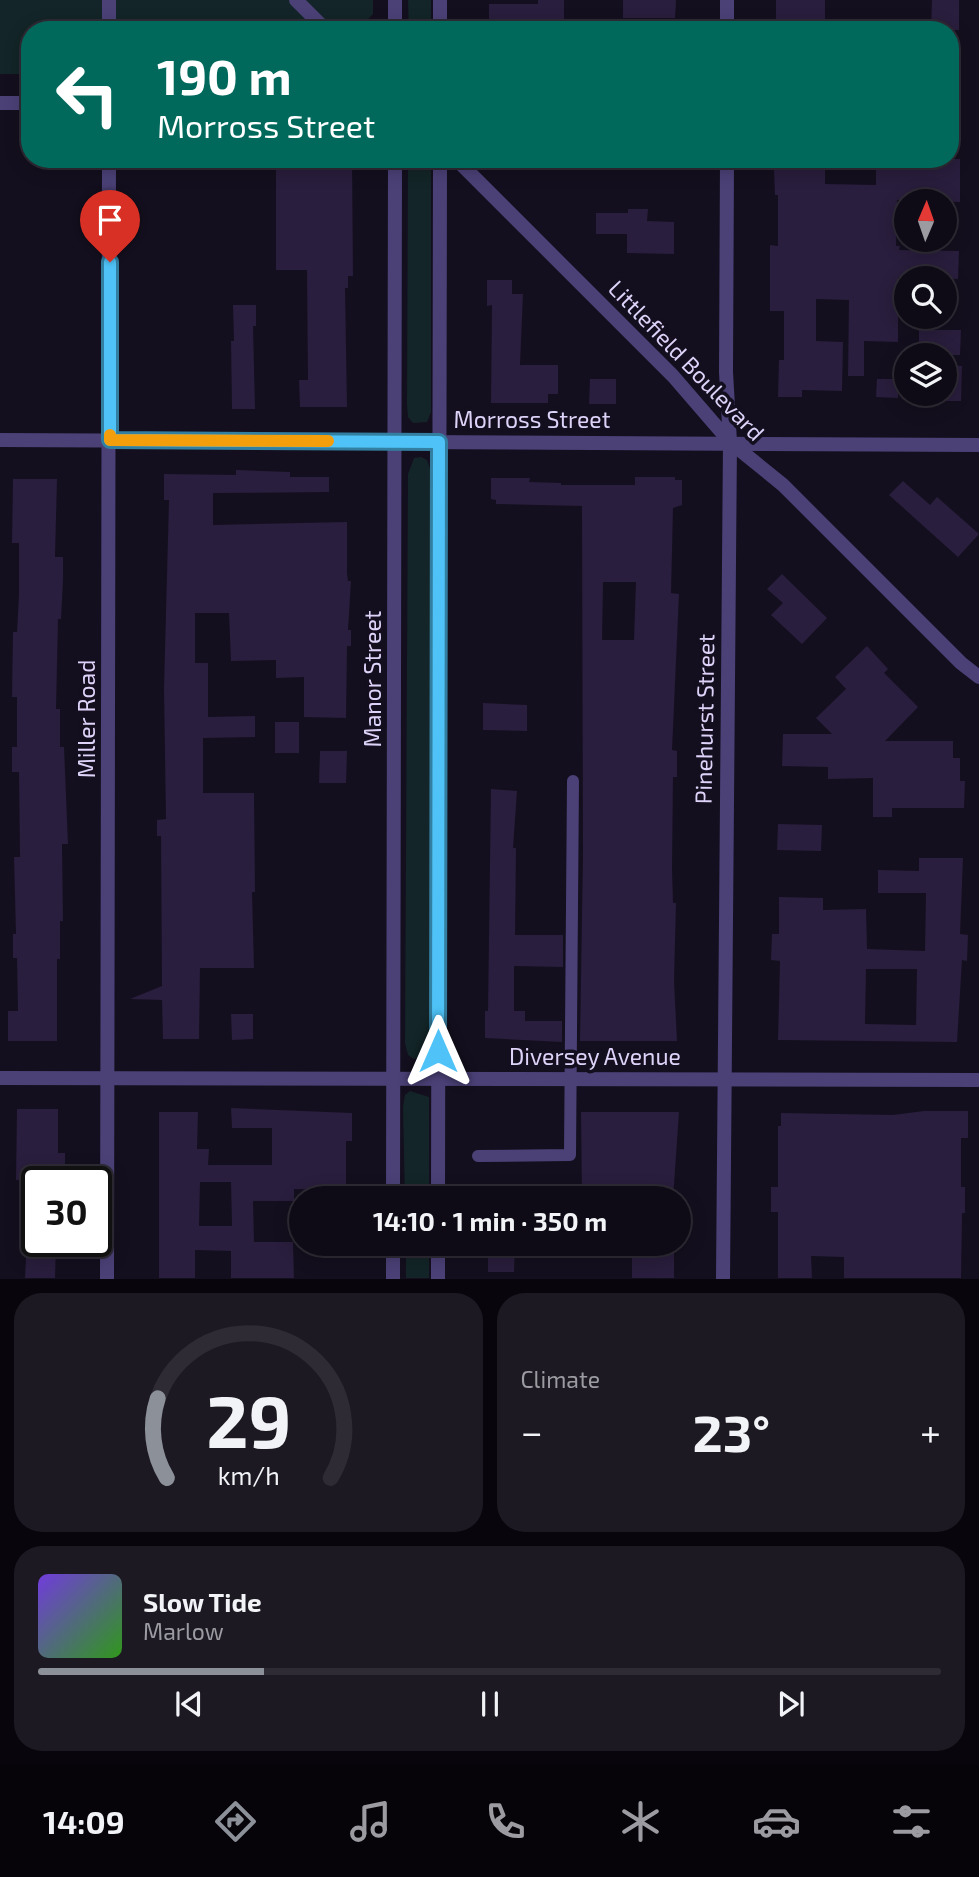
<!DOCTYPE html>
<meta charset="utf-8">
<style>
body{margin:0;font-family:"Exo 2",sans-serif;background:#1d1923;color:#f1f3f6;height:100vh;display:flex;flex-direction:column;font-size:26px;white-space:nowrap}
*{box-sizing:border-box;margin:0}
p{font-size:23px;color:#9b9ba1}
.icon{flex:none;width:38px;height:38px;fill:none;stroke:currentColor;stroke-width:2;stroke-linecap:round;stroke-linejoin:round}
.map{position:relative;height:1279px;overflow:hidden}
.sheet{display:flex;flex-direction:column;gap:14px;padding:14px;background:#08060c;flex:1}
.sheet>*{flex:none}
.banner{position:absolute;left:21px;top:21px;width:938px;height:147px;border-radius:28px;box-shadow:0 4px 18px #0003,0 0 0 2px #2f2b35;background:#00695c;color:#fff;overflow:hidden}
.needle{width:46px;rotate:2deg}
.buttons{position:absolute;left:894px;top:189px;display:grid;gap:14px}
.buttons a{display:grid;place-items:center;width:63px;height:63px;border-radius:50%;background:#0f0b16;box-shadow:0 4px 18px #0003,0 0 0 2px #2f2b35;font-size:35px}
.speed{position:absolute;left:21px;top:1166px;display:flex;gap:14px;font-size:35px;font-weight:700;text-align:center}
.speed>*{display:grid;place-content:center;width:91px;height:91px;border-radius:50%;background:#0f0b16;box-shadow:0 4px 18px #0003,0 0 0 2px #2f2b35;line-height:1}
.speed .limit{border:4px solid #111;border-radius:10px;background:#fff;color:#111}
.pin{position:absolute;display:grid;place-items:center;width:60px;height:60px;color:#fff;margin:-72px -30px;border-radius:50% 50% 50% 0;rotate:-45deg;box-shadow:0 0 7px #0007}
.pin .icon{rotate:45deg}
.me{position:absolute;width:77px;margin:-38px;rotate:0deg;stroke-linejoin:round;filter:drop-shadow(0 0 5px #0008)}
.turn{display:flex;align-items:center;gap:24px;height:147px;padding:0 21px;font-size:32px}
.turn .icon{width:91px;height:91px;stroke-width:2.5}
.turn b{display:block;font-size:49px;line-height:60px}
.big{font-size:52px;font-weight:700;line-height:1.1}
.sheet .widget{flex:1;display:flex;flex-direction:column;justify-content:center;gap:10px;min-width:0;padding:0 24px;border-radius:28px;background:#1d1923}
.sheet .dial{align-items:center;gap:0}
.dial svg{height:182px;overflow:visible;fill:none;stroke:#2f2b35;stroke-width:7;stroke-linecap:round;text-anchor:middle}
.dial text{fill:#f1f3f6;stroke:none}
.song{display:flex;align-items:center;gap:21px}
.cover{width:84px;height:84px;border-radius:10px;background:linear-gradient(135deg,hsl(260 70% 55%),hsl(110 70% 35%))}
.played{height:7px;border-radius:4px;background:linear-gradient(90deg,#8c9099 25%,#2f2b35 25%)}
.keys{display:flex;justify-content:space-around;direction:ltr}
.heat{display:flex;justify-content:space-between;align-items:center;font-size:38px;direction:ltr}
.sheet .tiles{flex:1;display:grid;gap:14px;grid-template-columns:1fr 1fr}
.widget:last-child{grid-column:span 2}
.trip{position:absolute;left:289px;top:1186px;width:402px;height:70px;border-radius:35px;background:#0f0b16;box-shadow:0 4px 18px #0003,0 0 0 2px #2f2b35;font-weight:700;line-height:70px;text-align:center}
.tab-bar{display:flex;height:112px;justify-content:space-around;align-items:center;background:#060409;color:#9b9ba1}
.tab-bar .icon{width:49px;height:49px}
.tab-bar .on{color:#8c9099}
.tab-bar b{font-size:32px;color:#f1f3f6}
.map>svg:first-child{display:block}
.green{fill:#132528}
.building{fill:#291e3d;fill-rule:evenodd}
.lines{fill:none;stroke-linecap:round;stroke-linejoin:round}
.service{stroke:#4b4177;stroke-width:12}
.minor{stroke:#4b4177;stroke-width:14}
.tertiary{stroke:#4b4177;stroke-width:14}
.route-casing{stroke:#337fa1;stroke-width:18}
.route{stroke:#4fc3f7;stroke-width:12}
.slow{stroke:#f59e0b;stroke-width:12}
.labels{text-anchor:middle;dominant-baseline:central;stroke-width:7;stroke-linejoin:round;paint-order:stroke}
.street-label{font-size:23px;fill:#ddd3f9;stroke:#140f1e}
</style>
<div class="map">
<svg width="979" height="1279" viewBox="0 0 979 1279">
<rect width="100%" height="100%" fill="#140f1e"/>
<!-- green -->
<g class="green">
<polygon points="0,0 373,0 373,14 358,30 30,30 30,74 0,74"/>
<polygon points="408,0 431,0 431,30 409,30"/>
<polygon points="408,159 427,159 431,172 431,412 427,422 413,423 408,417 407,405"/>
<polygon points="421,457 427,460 431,472 429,1042 428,1054 414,1059 408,1055 405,1043 408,474 414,458"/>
<polygon points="410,1091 429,1097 429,1199 405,1199 403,1107 405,1095"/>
<rect x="406" y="1244" width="23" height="34"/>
</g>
<!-- building -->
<g class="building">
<polygon points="538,0 564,0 564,30 489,30 489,4 538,4"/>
<polygon points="623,0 676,0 675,18 623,18"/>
<rect x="776" y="0" width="49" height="30"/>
<polygon points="932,0 959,0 959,30 931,30"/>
<polygon points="276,159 352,159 353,276 348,276 348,288 345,288 347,407 300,407 299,380 308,380 307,270 276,270"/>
<polygon points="918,159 960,159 960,202 897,200 896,246 900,246 899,250 959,251 958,279 898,277 898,342 864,341 864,376 848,376 849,300 816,299 816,341 843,342 842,391 802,390 802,397 778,397 779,360 784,360 784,311 770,311 770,245 778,246 778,195 775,195 774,169 825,170 825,184 876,185 876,168 918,169"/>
<polygon points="628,209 648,209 647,221 674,222 674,254 627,253 627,234 596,234 596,213 628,213"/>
<polygon points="487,280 512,280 512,294 523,294 520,365 558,365 558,394 548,394 548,403 491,403 492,305 487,306"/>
<polygon points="233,305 256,305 256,326 253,326 255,409 232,409 231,341 234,341"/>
<polygon points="919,330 961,330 960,355 919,355"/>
<polygon points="945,365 962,366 961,401 945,401"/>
<polygon points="590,379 616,379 616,404 589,404"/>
<polygon points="877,379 898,379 898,398 876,397"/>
<polygon points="236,470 290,472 290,477 329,477 329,492 213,493 213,525 347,522 347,573 348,581 351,581 348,630 351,630 351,646 347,646 346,718 304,717 304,677 276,678 276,660 231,661 229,613 195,613 195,663 208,663 208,717 255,716 255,737 203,738 203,793 254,793 255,892 252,892 254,968 200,968 199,1039 163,1039 162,1000 130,999 162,986 161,836 157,836 157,820 166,819 164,689 169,500 164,500 164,474 236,475"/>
<path d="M635 477H675V480H682V505L673 508 671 593 679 594 672 750 677 751V777H673L672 868 673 903H676L674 981 677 1041H580L583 854 582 506 496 504V500L491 499V478H530L529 482 561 483V485H635ZM603 582H636L634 640H602Z"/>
<polygon points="13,479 57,479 55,557 63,557 63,580 61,619 58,619 56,709 60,709 60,747 64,747 68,844 62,844 63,921 60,921 60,959 57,959 57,1041 8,1041 8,1011 18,1011 17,958 13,958 13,934 16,934 14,857 20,857 19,772 12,772 12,747 17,747 17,697 12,697 13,632 17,632 19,595 19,543 12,543"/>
<polygon points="903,481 930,505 937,497 979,534 958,557 889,495"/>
<polygon points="782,574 827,618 802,644 771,615 783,603 767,589"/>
<polygon points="867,646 888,669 884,673 918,707 885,741 953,741 953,758 960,758 960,781 965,781 964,808 892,808 892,817 873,817 873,778 828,779 828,767 782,766 783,734 832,734 816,718 846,689 835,677"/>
<polygon points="483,703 527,705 527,731 483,730"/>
<rect x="275" y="722" width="24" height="31"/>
<polygon points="320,751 347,751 346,783 319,783"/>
<polygon points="491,789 517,791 513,848 516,848 515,935 563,935 563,967 514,966 514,1011 525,1011 525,1021 562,1021 562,1042 485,1038 485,1011 488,1011"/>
<polygon points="778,824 822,825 821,851 777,850"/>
<path d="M919 858H963L960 934 968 935 967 961 962 960 957 1042 778 1040 780 961 771 960 772 934H779V897L823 898V910L866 909 867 949 925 951 926 893H878V870L919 871ZM866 969H917L916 1025 865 1024Z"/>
<polygon points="231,1014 253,1014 253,1039 232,1040"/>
<path d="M231 1108 352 1113V1141H346V1190L294 1189V1201H253L254 1242H293L294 1278H231V1251L195 1250V1278H159V1112H198L197 1149H209L208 1165H272V1128H232ZM200 1182H231L232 1226H199Z"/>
<polygon points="17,1109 58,1109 58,1153 65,1153 65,1179 16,1180"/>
<polygon points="924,1111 968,1111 968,1138 961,1138 961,1187 965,1187 965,1213 962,1213 961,1278 844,1278 844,1257 811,1256 812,1278 778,1278 778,1212 771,1212 771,1187 778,1187 778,1126 781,1126 781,1113 893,1115"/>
<polygon points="581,1112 679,1112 673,1199 582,1199"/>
<polygon points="27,1241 56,1241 55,1278 25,1278"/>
<polygon points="488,1244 515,1244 514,1272 488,1272"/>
<rect x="632" y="1244" width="42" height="34"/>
</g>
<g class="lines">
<!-- service -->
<polyline class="service" points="478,1156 570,1155 573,781"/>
<!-- minor -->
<g class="minor">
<polyline points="296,0 326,30"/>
<polyline points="395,30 395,0"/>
<polyline points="440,30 440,0"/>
<polyline points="727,30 727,0"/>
<polyline points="0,103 30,103"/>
<polyline points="456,159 673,376 730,442 783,485 961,663 979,677"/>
<polyline points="0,440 979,445"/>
<polyline points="0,1078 979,1080"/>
<polyline points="393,1199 395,159"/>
<polyline points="438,1199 440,159"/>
<polyline points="393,1279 393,1244"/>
<polyline points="438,1279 438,1244"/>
<polyline points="723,1279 730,442 726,372 727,159"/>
</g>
<!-- tertiary -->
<g class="tertiary">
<polyline points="109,30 109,0"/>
<polyline points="107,1279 109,159"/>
</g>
</g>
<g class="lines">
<!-- route casing -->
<g class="route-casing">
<polyline id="route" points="110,262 110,440 439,442 438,1051"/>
</g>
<!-- route -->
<use href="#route" class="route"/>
<!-- slow -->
<polyline class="slow" points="110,435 110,440 328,441"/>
</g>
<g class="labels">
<!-- street labels -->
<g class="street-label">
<text transform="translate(687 360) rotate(46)">Littlefield Boulevard</text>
<text x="532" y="419">Morross Street</text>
<text transform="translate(372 679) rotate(-90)">Manor Street</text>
<text transform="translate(86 719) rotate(-90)">Miller Road</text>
<text transform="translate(704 719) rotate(-89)">Pinehurst Street</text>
<text x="595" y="1056">Diversey Avenue</text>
</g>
</g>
</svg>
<div class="buttons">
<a><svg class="needle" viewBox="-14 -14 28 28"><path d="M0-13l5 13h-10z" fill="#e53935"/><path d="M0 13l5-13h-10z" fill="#9b9ba1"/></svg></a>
<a><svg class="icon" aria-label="search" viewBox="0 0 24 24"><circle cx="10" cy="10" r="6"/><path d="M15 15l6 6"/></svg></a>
<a><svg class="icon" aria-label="layers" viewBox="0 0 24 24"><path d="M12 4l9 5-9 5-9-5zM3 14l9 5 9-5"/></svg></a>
</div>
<div class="speed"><div class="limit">30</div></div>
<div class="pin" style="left:110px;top:262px;background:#d93025"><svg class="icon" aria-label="arrive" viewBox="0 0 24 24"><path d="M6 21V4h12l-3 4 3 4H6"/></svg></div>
<svg class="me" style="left:438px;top:1051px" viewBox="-20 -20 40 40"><path d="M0-17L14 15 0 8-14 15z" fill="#4fc3f7" stroke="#fff" stroke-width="4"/></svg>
<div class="trip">14:10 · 1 min · 350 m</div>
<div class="banner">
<div class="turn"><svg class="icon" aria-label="left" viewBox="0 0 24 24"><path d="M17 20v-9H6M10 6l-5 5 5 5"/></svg><div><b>190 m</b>Morross Street</div></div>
</div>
</div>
<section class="sheet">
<div class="tiles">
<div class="widget dial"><svg viewBox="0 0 100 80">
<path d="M14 69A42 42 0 1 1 86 69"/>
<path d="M14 69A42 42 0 0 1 10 34" stroke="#8c9099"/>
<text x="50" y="56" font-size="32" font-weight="700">29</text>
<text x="50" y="72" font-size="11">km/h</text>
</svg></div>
<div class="widget"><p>Climate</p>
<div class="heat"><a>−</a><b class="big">23°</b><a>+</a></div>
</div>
<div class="widget">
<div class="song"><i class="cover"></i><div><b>Slow Tide</b><p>Marlow</p></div></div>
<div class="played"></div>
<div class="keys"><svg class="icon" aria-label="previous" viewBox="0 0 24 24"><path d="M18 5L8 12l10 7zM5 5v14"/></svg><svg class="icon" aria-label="pause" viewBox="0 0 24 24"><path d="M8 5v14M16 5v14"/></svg><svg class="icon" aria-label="next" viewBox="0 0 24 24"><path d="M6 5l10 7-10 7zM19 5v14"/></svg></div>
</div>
</div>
</section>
<nav class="tab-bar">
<b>14:09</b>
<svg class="icon on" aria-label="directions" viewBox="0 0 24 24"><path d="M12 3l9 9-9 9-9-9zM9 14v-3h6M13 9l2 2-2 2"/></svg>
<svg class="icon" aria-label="music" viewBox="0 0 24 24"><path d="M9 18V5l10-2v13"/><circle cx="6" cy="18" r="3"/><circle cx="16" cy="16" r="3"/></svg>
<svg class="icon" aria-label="phone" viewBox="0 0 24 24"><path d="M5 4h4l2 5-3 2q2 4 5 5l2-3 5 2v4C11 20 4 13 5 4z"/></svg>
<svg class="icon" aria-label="climate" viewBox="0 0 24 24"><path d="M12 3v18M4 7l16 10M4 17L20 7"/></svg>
<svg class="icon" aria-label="car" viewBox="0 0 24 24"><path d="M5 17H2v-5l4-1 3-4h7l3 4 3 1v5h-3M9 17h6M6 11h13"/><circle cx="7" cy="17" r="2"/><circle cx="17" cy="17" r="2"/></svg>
<svg class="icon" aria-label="filters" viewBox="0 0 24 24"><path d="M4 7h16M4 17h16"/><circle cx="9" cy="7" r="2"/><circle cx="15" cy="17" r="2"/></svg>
</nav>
